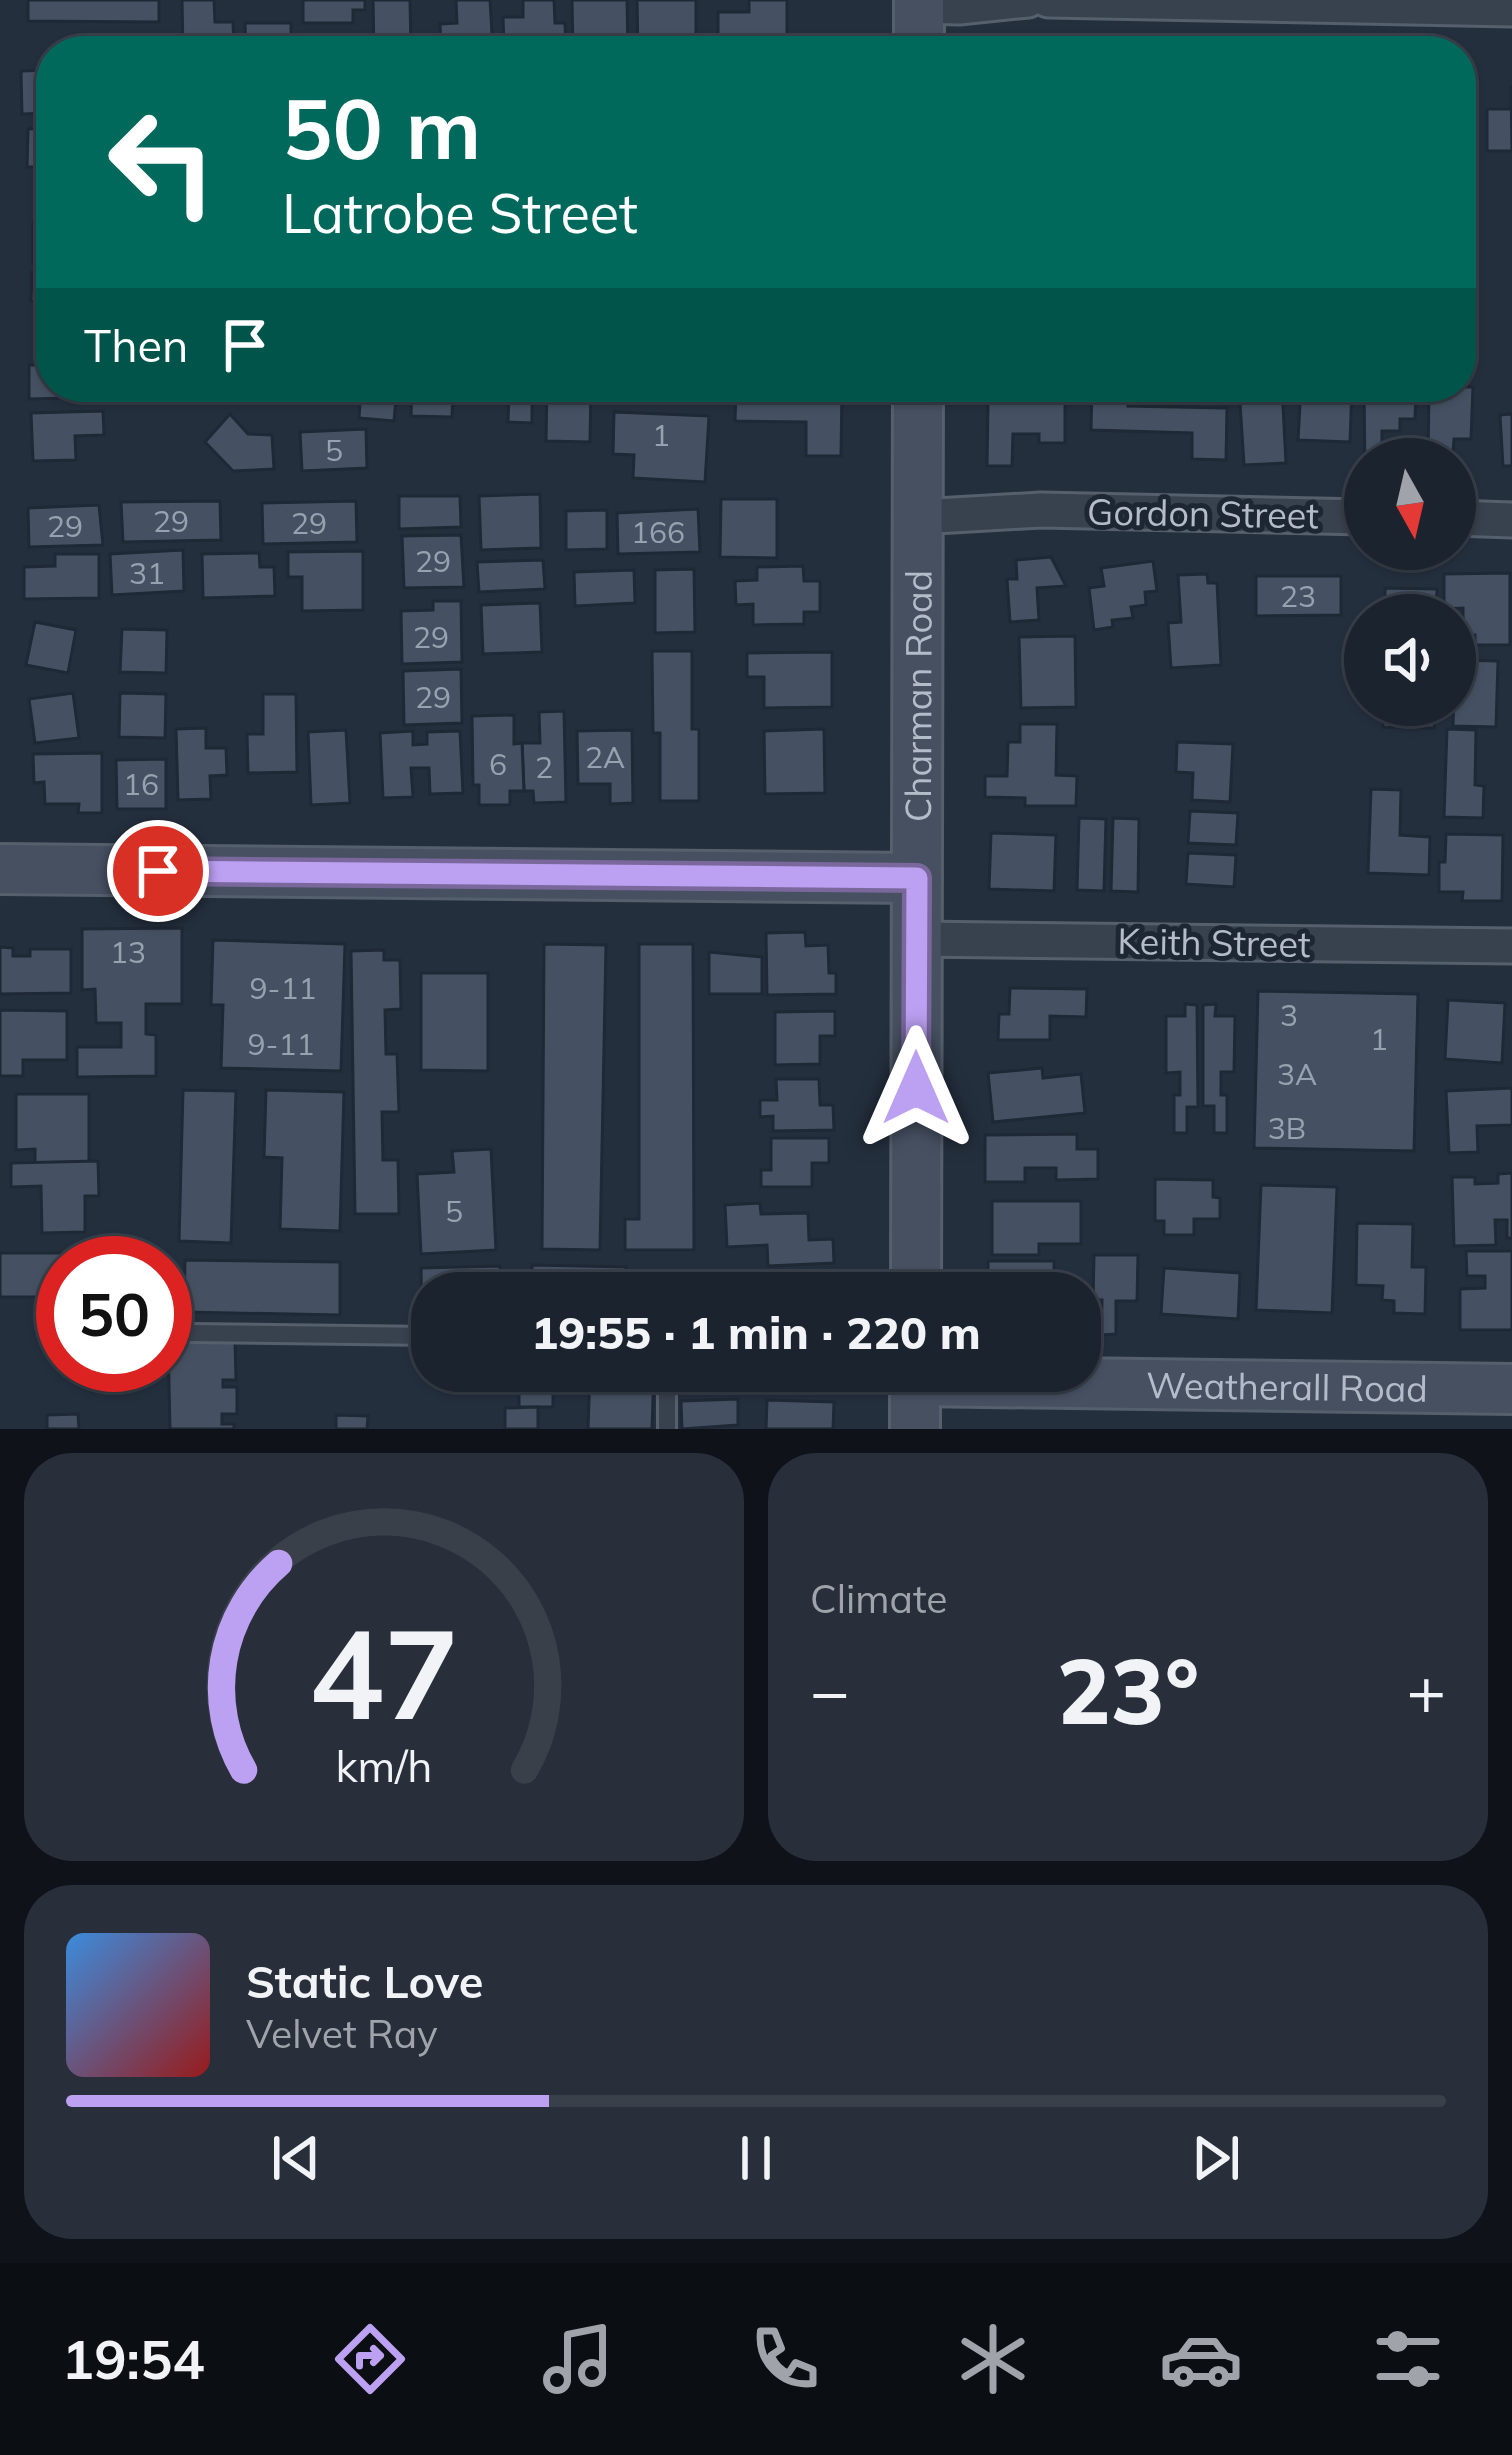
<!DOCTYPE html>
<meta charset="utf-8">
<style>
body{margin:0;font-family:Mulish,sans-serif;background:#282f3a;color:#f1f3f6;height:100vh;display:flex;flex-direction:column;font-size:45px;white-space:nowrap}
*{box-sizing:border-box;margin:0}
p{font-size:39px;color:#a0a4aa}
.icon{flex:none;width:66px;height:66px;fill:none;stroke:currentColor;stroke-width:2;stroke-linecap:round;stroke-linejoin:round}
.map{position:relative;height:1429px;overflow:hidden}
.drawer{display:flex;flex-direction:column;gap:24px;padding:24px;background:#0f1319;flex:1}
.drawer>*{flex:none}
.hud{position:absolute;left:36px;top:36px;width:1440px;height:366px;border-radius:48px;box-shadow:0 3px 9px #0004,0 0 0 3px #39404a;background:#00695c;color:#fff;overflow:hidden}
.needle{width:78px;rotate:172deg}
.buttons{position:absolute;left:1344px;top:438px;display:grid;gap:24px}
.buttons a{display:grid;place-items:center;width:132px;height:132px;border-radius:50%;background:#1b232e;box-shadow:0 3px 9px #0004,0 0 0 3px #39404a;font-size:60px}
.speed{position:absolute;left:36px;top:1236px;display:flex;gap:24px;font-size:60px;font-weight:700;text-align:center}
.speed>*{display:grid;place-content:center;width:156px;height:156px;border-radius:50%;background:#1b232e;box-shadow:0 3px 9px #0004,0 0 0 3px #39404a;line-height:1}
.speed .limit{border:18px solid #d22;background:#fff;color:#111}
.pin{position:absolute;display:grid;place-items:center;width:102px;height:102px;color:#fff;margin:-51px;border:6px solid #fff;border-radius:50%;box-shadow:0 3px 12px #0007}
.me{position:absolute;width:132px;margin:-66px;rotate:0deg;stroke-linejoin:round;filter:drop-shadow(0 0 9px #0008)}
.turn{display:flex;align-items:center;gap:42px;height:252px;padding:0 48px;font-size:54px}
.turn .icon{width:156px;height:156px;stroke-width:2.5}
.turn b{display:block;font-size:84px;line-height:102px}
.then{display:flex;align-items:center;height:114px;padding:0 48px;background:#0003;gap:24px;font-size:45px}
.big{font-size:90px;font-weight:800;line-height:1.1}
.drawer .card{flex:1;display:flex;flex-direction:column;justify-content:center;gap:18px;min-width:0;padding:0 42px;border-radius:48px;background:#282f3a}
.drawer .dial{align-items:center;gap:0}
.dial svg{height:312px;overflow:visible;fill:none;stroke:#39404a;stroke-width:7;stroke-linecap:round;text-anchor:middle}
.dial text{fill:#f1f3f6;stroke:none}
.song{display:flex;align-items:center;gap:36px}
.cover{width:144px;height:144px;border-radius:18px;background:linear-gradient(135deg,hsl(210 70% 55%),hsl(0 70% 35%))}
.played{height:12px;border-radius:6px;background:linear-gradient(90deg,#bca0f2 35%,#39404a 35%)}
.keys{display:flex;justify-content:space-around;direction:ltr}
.heat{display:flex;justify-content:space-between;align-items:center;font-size:66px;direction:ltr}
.drawer .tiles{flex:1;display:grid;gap:24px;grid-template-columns:1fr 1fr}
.card:last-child{grid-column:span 2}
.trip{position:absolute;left:411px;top:1272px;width:690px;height:120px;border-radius:48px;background:#1b232e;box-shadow:0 3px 9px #0004,0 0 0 3px #39404a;font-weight:800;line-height:120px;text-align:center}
.menu{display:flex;height:192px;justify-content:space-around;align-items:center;background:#0b0e12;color:#a0a4aa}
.menu .icon{width:84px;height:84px}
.menu .on{color:#bca0f2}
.menu b{font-size:54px;color:#f1f3f6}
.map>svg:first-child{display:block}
.building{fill:#455162;stroke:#1f2835;stroke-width:3}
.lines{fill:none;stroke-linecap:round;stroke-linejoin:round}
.lane-casing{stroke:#565f6c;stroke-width:22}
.street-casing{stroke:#565f6c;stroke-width:39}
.secondary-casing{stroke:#565f6c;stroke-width:54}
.lane{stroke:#38414e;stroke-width:16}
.street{stroke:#38414e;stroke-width:33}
.secondary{stroke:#465061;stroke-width:48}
.route-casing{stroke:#7a689d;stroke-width:30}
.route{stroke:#bca0f2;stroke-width:21}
.labels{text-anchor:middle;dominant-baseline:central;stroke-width:10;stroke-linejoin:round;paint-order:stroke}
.number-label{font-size:30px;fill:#98a1af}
.street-label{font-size:36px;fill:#b4bcc9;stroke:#1d2633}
</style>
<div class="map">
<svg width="1512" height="1429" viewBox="0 0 1512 1429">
<rect width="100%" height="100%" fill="#242f3e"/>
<!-- building -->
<g class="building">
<polygon points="28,0 159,0 159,22 28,21"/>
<polygon points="182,0 214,0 215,22 233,22 234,51 183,51"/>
<polygon points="303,0 365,0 365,10 353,10 353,23 303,23"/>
<polygon points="373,0 410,0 411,51 374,51"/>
<polygon points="456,0 490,0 493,51 441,51 440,24 457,23"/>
<polygon points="523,0 554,0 555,23 565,23 566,51 504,51 503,17 523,17"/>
<polygon points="572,0 627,0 628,51 573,51"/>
<polygon points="637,0 696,0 696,51 638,51"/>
<polygon points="749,0 787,0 787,42 718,42 718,12 749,12"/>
<polygon points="245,23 291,23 291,51 246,51"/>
<polygon points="162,39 162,51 120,51 120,40"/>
<polygon points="51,70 51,113 22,114 21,71"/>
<rect x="1461" y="81" width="13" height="72"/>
<polygon points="1511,85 1512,151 1487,151 1487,109 1511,109"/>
<polygon points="51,128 51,184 50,184 50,167 27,167 28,129"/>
<rect x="33" y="223" width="18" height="40"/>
<polygon points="32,272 51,273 51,328 37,327 38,302 31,301"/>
<polygon points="42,341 51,341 51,387 105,387 105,397 29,399 29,365 42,365"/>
<polygon points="361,387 397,387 394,421 359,418"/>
<polygon points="412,387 453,390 452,417 411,416"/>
<polygon points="479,387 532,387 532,423 508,422 509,390"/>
<polygon points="547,387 591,387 590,442 546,441"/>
<polygon points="736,387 842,389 841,456 806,456 806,422 735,421"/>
<polygon points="1092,387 1218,387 1129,388 1128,406 1227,408 1226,460 1192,459 1192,433 1091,430"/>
<polygon points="1239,387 1282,387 1286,463 1244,465"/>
<polygon points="1301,387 1352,387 1350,442 1298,440"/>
<polygon points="1429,387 1473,387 1471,439 1454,439 1453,453 1445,453 1445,459 1428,459"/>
<polygon points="1364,388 1416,389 1415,419 1400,419 1400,431 1382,431 1382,459 1365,459 1365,476"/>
<polygon points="1036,396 1065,396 1065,443 1039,443 1039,434 1013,434 1012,466 987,466 988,403 1036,403"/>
<polygon points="103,411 104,435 75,436 76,460 33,461 31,413"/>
<polygon points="614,412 709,416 705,482 633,478 634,455 613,454"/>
<polygon points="230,414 248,434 272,435 274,469 233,471 205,442"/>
<polygon points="1512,414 1512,466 1503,466 1500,415"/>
<polygon points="366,429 367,468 302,471 300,432"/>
<polygon points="540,494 541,548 481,550 479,496"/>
<polygon points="399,496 460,496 461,527 399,529"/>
<polygon points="721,499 777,499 777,558 720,557"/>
<polygon points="220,501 221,540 123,542 121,502"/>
<polygon points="356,501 357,542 263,544 262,503"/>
<polygon points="99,505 103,545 29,547 28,508"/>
<polygon points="698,509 700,552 618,554 617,513"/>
<polygon points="607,510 607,549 566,550 566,511"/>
<polygon points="461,535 464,587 404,588 402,536"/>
<polygon points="183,550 184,591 112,595 110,554"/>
<polygon points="363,551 363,610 302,611 302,577 288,577 288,552"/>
<polygon points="259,553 260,567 274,567 275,596 203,598 202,554"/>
<polygon points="55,554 99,554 99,598 24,599 24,567 55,566"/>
<polygon points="1051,557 1066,586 1037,588 1039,620 1010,622 1007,579 1017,579 1016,560"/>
<polygon points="543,560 545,589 479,592 477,562"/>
<polygon points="1153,561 1157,591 1145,592 1146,605 1131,607 1133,618 1112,620 1113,627 1094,630 1089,588 1104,586 1101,568"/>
<polygon points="803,566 804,581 820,581 820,612 804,612 804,624 753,625 753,604 736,605 735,581 757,580 757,567"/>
<polygon points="694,569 695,632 655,633 655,570"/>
<polygon points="634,570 635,603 575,606 574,572"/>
<polygon points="1510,573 1510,645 1475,645 1475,635 1463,635 1463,608 1444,609 1444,574"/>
<polygon points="1207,574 1208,583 1217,583 1221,665 1171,668 1168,623 1181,622 1178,575"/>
<polygon points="1256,576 1341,576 1341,615 1256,616"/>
<polygon points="1385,588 1437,589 1436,615 1385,615"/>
<polygon points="433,601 461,601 462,662 402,664 401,611 433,610"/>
<polygon points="540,603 542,652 483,654 481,605"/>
<polygon points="35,622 76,630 68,673 26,665"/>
<polygon points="122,629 167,630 166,673 120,672"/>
<polygon points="1075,636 1076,707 1021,708 1019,637"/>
<polygon points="652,651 692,651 692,729 699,729 699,801 660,801 660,733 653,733"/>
<polygon points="832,652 832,707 764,708 764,677 747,677 747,653"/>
<polygon points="1455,660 1498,661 1496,727 1453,726"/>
<polygon points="461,669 462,723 404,725 403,671"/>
<polygon points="73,693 79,738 35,743 29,699"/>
<polygon points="120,693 166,694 165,738 119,737"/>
<polygon points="263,694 296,694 297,772 248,773 247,734 263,734"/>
<polygon points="1383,705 1435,705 1434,728 1383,727"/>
<polygon points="564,711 566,802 534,803 533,791 524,791 522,743 540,743 539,712"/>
<polygon points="514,715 514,744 522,743 524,791 510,791 510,805 479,805 479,785 473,785 472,716"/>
<polygon points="1020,724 1057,724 1056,775 1077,776 1076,806 1025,806 1025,798 985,797 985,776 1007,776 1008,742 1020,742"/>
<polygon points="206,728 206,748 226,748 227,775 210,776 211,799 178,800 176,729"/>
<polygon points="824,729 825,793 765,794 764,731"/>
<polygon points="1447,729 1476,730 1475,785 1484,786 1483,818 1444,817"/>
<polygon points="346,730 350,803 311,805 308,732"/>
<polygon points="632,730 633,803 610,804 610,784 578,784 577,731"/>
<polygon points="413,731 413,745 427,744 427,732 460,731 463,793 430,794 429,768 411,768 413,797 383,798 380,733"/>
<polygon points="1177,742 1233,744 1230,802 1192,800 1193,773 1176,772"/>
<polygon points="102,753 102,813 78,813 79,804 45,804 44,782 34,783 33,754"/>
<polygon points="166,759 166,809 117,809 116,760"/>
<polygon points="1371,789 1401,790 1400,835 1430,837 1429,875 1368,873"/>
<polygon points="1190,811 1238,813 1236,845 1188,843"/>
<polygon points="1079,818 1106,819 1104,891 1077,890"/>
<polygon points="1113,818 1139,819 1138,892 1111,891"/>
<polygon points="991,833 1056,835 1054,891 989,889"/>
<polygon points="1446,834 1503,835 1502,901 1462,901 1463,892 1439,892 1439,862 1445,862"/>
<polygon points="1188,853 1236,855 1234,887 1186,884"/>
<polygon points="182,928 182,1004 146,1004 146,1034 156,1035 156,1076 77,1077 77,1047 121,1047 121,1023 96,1023 95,989 82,990 82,929"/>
<polygon points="805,932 806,946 828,945 829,973 836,973 836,994 767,995 766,933"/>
<polygon points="213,940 345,944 341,1071 221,1068 223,1005 211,1005"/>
<polygon points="544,944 606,945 600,1250 542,1249"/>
<polygon points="639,944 693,944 694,1250 625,1250 625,1219 639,1219"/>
<polygon points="0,947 13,948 13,956 30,956 30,949 71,949 71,993 0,994"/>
<polygon points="384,950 384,960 400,960 401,1009 385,1010 386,1054 397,1054 399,1112 382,1112 383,1160 398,1160 399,1214 355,1214 351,951"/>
<polygon points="709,952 762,957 762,994 709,994"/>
<polygon points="421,973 488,973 488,1071 421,1070"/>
<polygon points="1010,988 1087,989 1086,1017 1050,1016 1050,1040 998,1040 999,1014 1009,1014"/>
<polygon points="1258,991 1418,994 1414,1151 1254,1148"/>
<polygon points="1448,1000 1505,1003 1502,1063 1445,1059"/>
<polygon points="1185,1004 1197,1005 1198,1107 1187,1107 1187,1133 1174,1133 1174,1095 1180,1095 1180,1072 1166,1073 1166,1016 1185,1016"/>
<polygon points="1216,1004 1215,1016 1235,1016 1234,1072 1221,1072 1221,1095 1227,1095 1227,1133 1214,1133 1214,1106 1203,1106 1203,1005"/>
<polygon points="0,1010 67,1011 67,1060 23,1060 23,1076 0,1076"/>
<polygon points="835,1011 835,1036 820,1036 820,1064 775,1065 775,1012"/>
<polygon points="1042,1068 1043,1078 1081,1074 1085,1113 993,1122 988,1073"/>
<polygon points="776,1079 819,1079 820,1105 833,1105 834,1130 773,1131 773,1116 760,1117 760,1100 777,1100"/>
<polygon points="1512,1088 1512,1125 1477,1126 1478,1152 1449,1153 1446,1091"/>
<polygon points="183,1090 236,1091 231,1243 179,1241"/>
<polygon points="266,1090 344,1092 340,1231 280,1229 282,1158 264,1157"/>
<polygon points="16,1094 89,1094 89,1162 35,1163 35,1149 16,1150"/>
<polygon points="1077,1134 1077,1149 1098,1149 1098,1179 1056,1180 1056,1168 1025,1168 1025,1182 985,1182 985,1135"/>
<polygon points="771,1138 829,1138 829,1163 812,1163 812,1187 761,1187 761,1170 771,1170"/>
<polygon points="491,1149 496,1250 421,1254 417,1174 454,1172 452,1151"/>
<polygon points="98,1161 99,1196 85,1196 85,1232 42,1233 41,1186 11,1187 11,1163"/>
<polygon points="1512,1173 1512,1238 1507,1238 1507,1220 1495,1220 1496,1245 1454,1246 1452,1177 1475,1177 1475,1184 1498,1183 1498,1174"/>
<polygon points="1155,1179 1213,1180 1213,1197 1220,1198 1220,1219 1194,1219 1194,1235 1164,1235 1164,1221 1155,1221"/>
<polygon points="1261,1185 1337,1187 1332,1313 1256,1310"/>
<polygon points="992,1201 1081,1201 1081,1244 1039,1244 1039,1255 992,1255"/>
<polygon points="760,1203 761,1214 808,1213 809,1240 833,1239 834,1263 768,1266 767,1245 727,1247 725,1205"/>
<polygon points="1357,1223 1413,1224 1412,1267 1426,1267 1425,1314 1394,1313 1394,1301 1382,1300 1383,1286 1356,1285"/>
<polygon points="148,1250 148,1263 93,1263 93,1253"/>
<polygon points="1466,1251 1512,1251 1512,1330 1460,1330 1460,1289 1485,1288 1485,1276 1467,1276"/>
<polygon points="0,1253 76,1253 76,1263 63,1263 63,1297 0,1297"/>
<polygon points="1094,1255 1138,1255 1137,1301 1116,1301 1116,1334 1101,1335 1102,1300 1093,1300"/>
<polygon points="185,1260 340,1262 340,1315 184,1312"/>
<rect x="988" y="1261" width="66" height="32"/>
<polygon points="532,1265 626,1267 625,1293 532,1293"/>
<polygon points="500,1266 501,1287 517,1287 517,1293 432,1293 432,1318 422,1318 421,1268"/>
<polygon points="1164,1268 1240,1273 1238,1319 1161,1314"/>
<polygon points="748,1274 758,1293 659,1293 659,1275"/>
<polygon points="790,1279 850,1279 850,1293 777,1293 777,1288 790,1288"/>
<polygon points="235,1341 236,1380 223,1380 223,1387 237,1387 237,1414 222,1414 222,1424 234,1424 234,1429 170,1429 168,1342"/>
<polygon points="506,1371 572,1371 572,1385 553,1385 553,1407 519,1407 519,1383 506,1383"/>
<polygon points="590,1371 654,1371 652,1429 588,1429"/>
<rect x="717" y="1371" width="110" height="22"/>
<polygon points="738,1399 738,1425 682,1429 681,1401"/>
<polygon points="767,1400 834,1402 833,1429 766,1429"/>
<polygon points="538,1407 538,1429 505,1429 505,1408"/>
<polygon points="78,1414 79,1429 47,1429 47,1415"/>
<polygon points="336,1415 368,1416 367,1429 336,1429"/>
</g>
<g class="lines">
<!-- lane casing -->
<g class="lane-casing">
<g id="lane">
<polyline points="190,1333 432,1336"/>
<polyline points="667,1429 667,1371"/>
</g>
</g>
<!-- street casing -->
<g class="street-casing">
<g id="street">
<polyline points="1048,0 1512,9"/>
<polyline points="919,6 959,7 1028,0"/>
<polyline points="918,517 1041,510 1365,517"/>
<polyline points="1455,518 1512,520"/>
<polyline points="917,939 1512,946"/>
</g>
</g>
<!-- secondary casing -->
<g class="secondary-casing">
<g id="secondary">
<polyline points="919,51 919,0"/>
<polyline points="0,869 917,878"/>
<path id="s1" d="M916 1293 918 387"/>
<path id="s2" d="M915 1381 1512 1389"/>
<polyline points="915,1429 915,1371"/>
</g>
</g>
<!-- lane -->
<use href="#lane" class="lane"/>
<!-- street -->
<use href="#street" class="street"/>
<!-- secondary -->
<use href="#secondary" class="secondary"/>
</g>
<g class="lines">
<!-- route casing -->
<g class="route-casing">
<polyline id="route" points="158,871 917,878 916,1088"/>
</g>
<!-- route -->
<use href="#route" class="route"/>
</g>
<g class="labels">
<!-- number labels -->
<g class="number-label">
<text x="661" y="435">1</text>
<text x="334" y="450">5</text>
<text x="171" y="521">29</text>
<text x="309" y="523">29</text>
<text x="65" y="526">29</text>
<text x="658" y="532">166</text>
<text x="433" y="561">29</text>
<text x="147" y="573">31</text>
<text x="1298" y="596">23</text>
<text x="431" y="637">29</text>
<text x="433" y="697">29</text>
<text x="605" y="757">2A</text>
<text x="498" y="764">6</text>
<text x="544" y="767">2</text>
<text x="141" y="784">16</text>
<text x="128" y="952">13</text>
<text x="283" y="988">9-11</text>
<text x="1289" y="1015">3</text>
<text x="1379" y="1039">1</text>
<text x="281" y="1044">9-11</text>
<text x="1297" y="1074">3A</text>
<text x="1287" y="1128">3B</text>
<text x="454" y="1211">5</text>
</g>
<!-- street labels -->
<g class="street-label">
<text transform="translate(1203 513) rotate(1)">Gordon Street</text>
<text stroke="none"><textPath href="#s1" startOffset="597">Charman Road</textPath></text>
<text transform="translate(1214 942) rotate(1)">Keith Street</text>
<text stroke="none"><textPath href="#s2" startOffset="372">Weatherall Road</textPath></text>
</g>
</g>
</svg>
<div class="buttons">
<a><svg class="needle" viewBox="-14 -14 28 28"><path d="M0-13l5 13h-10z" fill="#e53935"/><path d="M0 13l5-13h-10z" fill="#a0a4aa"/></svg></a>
<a><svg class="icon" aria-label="sound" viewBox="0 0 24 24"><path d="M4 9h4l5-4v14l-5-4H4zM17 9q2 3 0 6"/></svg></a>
</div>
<div class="speed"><div class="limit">50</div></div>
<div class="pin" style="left:158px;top:871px;background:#d93025"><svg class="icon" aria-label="arrive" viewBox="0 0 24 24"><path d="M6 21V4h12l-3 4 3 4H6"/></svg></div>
<svg class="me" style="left:916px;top:1088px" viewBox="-20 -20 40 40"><path d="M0-17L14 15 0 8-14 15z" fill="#bca0f2" stroke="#fff" stroke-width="4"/></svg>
<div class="trip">19:55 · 1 min · 220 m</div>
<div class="hud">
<div class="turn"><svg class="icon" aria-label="left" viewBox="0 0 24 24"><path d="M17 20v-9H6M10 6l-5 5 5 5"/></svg><div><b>50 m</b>Latrobe Street</div></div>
<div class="then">Then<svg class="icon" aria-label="arrive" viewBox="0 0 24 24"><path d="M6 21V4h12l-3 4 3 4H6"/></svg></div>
</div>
</div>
<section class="drawer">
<div class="tiles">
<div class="card dial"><svg viewBox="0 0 100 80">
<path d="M14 69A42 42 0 1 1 86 69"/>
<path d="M14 69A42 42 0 0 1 23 16" stroke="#bca0f2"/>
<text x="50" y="56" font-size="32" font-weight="700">47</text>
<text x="50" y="72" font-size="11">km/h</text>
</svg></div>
<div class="card"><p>Climate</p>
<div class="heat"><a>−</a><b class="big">23°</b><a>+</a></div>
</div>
<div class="card">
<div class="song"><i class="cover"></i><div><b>Static Love</b><p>Velvet Ray</p></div></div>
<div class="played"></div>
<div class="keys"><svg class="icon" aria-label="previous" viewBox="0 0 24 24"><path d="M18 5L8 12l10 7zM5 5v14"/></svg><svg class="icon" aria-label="pause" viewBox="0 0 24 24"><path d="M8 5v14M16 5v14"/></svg><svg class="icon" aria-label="next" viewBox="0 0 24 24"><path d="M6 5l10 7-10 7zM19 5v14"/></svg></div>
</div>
</div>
</section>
<nav class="menu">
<b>19:54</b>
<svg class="icon on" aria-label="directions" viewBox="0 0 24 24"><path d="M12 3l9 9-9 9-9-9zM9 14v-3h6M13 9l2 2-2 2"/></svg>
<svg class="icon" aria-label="music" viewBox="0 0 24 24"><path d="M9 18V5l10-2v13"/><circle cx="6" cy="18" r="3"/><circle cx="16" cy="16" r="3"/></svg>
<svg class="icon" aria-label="phone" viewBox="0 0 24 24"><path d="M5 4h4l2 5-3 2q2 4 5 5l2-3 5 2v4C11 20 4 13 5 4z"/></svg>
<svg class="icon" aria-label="climate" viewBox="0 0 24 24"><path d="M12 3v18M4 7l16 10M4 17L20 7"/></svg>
<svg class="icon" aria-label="car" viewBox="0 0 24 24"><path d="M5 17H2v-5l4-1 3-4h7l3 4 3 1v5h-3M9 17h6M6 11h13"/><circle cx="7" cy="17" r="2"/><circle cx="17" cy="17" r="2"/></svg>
<svg class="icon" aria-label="filters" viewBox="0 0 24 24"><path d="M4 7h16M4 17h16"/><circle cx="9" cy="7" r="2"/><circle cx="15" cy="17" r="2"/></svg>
</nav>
